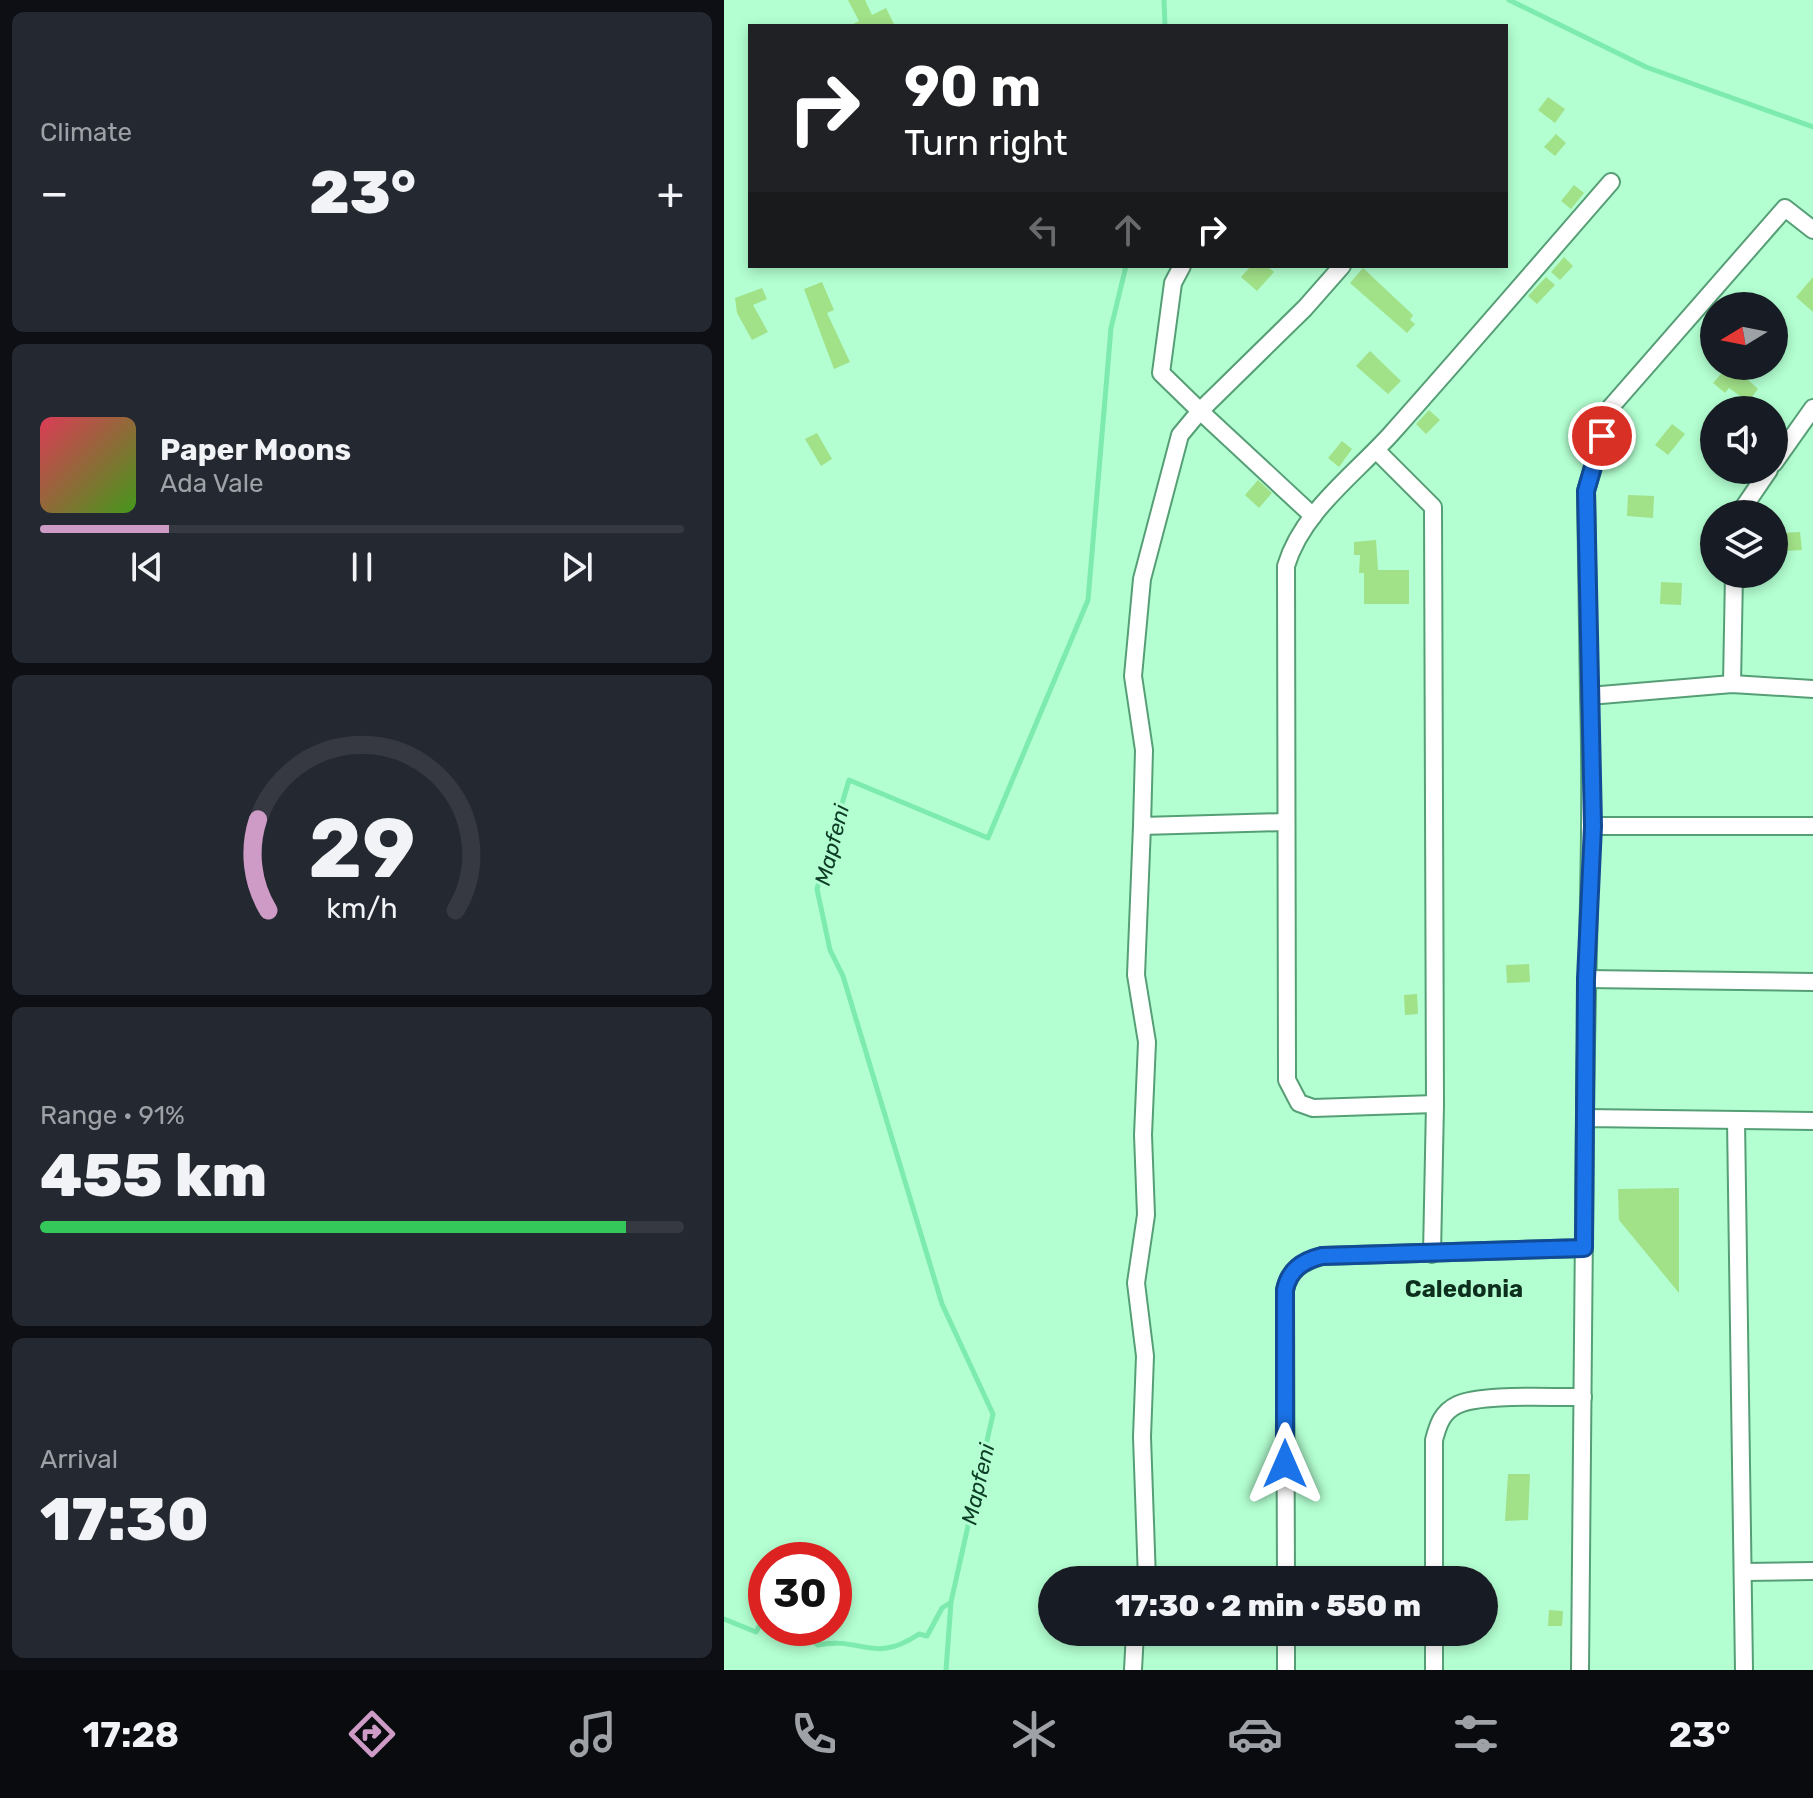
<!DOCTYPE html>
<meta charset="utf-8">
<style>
body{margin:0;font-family:Rubik,sans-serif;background:#242831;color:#f1f3f6;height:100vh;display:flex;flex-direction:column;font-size:30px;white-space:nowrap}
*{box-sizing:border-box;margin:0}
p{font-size:26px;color:#9ea1a6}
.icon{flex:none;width:44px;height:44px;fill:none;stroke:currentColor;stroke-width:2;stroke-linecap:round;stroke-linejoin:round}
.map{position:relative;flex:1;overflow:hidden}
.panel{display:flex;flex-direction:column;gap:12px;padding:12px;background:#0d0f14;width:724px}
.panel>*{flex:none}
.hud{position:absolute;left:24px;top:24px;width:760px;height:244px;border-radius:0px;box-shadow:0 4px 12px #0003;background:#202124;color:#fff;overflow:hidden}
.needle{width:52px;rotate:260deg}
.controls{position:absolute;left:976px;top:292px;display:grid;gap:16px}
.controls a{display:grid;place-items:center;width:88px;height:88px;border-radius:50%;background:#171b24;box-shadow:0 4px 12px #0003;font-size:40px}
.speed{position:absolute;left:24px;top:1542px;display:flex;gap:16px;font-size:40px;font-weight:700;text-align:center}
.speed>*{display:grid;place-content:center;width:104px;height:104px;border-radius:50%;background:#171b24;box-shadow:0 4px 12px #0003;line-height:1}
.speed .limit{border:12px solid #d22;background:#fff;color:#111}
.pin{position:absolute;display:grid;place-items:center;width:68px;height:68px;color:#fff;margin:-34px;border:4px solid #fff;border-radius:50%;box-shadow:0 2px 8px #0007}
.me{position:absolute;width:88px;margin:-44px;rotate:0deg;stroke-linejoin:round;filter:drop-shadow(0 0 6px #0008)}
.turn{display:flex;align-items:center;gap:28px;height:168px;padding:0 24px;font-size:36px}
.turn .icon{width:104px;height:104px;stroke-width:2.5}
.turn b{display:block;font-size:56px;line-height:68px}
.lanes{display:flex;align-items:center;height:76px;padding:0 24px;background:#0003;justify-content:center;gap:40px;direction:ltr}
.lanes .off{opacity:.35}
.big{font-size:60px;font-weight:800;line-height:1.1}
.panel .widget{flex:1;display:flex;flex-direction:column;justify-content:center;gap:12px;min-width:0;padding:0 28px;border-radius:12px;background:#242831}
.panel .dial{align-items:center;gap:0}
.dial svg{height:208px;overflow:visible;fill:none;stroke:#363941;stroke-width:7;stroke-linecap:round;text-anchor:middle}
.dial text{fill:#f1f3f6;stroke:none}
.song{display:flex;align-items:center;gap:24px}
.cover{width:96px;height:96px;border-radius:12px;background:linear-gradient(135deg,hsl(350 70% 55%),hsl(100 70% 35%))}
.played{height:8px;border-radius:4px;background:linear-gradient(90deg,#cd9bc5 20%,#363941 20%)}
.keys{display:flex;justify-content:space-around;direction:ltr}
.heat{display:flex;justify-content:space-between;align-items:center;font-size:44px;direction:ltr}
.charge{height:12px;border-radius:6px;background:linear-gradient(90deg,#34c759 91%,#363941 0)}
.trip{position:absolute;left:314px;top:1566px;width:460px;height:80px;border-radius:40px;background:#171b24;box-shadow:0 4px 12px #0003;font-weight:800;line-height:80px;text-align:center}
.tabs{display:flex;height:128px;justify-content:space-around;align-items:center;background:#090b0e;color:#9ea1a6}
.tabs .icon{width:56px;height:56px}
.tabs .active{color:#cd9bc5}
.tabs b{font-size:36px;color:#f1f3f6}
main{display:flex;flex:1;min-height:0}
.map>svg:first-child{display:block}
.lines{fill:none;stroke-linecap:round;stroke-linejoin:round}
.stream{stroke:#7cebad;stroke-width:5}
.building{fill:#a1e188}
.minor-casing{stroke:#569f76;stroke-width:20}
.minor{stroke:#fff;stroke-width:16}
.route-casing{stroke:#114b97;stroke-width:20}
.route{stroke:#1a73e8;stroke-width:14}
.labels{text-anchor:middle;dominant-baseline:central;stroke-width:6;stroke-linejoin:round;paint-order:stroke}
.water-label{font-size:22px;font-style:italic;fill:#0d3d26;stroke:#b3ffd1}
.quarter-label{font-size:24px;font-weight:bold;fill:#0f2f1e;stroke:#b3ffd1}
</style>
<main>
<section class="panel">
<div class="widget"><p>Climate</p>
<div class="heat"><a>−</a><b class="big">23°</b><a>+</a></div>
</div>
<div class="widget">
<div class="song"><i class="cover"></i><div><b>Paper Moons</b><p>Ada Vale</p></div></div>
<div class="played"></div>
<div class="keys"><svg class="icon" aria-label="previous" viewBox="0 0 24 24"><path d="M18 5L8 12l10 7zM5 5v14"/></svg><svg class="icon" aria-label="pause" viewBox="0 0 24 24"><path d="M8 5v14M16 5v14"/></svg><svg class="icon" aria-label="next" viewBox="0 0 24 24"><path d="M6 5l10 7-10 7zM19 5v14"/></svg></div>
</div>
<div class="widget dial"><svg viewBox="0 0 100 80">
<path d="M14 69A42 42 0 1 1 86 69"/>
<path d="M14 69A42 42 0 0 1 10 34" stroke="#cd9bc5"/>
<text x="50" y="56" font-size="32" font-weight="700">29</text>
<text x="50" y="72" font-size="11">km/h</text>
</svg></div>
<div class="widget"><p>Range · 91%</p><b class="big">455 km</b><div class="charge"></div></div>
<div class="widget"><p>Arrival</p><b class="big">17:30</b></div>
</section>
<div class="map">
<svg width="1089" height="1670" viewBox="0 0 1089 1670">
<rect width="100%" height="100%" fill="#b3ffd1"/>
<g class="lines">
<!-- stream -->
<g class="stream">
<polyline points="440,0 441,26"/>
<polyline points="785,0 922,67 1089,127"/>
<polyline points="0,1619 32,1632 42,1614"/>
<path d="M74 1628 94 1645C138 1636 149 1665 195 1634L203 1636 218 1608 226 1603"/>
<polyline points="222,1670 227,1602 269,1414 218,1304 119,976 106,950 93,889 125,780 264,838 364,600 387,328 402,266"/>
</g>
</g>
<!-- building -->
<g class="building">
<polygon points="124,0 141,0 148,15 162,8 171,26 125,26 135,21"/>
<polygon points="824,97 841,109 831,123 814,110"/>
<polygon points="832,134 842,143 831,156 820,147"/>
<polygon points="850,185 860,193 847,209 837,201"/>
<polygon points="840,257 849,266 836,280 827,272"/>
<polygon points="527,266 543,266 550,272 533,291 517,277"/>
<polygon points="639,268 689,315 686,320 691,324 683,333 626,283"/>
<polygon points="822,277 831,285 813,304 804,296"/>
<polygon points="1089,277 1089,312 1072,297"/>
<polygon points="98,282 110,310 103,313 126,362 110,369 80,289"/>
<polygon points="38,288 43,299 29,305 44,332 28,340 13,313 11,298"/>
<polygon points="646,351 677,381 664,394 632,366"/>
<polygon points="1004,366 1009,366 1034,389 1024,402 1005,388 1001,393 989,383"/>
<polygon points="705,410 716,420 702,434 692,424"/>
<polygon points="948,424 961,434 944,455 931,445"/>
<polygon points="93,433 108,459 97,466 81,439"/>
<polygon points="618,441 628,449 615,467 604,458"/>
<polygon points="534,480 548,493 535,508 521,495"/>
<polygon points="904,495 930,496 929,518 903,516"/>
<polygon points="1076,532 1078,550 1059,551 1058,533"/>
<polygon points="652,540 654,570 685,570 685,604 640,604 640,573 635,573 636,555 630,555 630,542"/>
<polygon points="937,582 958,583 957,605 936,604"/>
<polygon points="805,964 806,982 783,983 782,965"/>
<polygon points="693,994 694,1014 681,1015 680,995"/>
<polygon points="955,1188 955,1293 895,1220 894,1189"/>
<polygon points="784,1474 806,1474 804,1520 781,1521"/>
<polygon points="825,1610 839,1611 838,1626 824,1626"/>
</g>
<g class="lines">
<!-- minor casing -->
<g class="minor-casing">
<g id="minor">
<polyline points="458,266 449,283 437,373 476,411 456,435 418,579 409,676 420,750 418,826 560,822"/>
<polyline points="652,450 709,507 711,1104 708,1254"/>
<polyline points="1050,463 1089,408"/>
<polyline points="1015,514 1045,470"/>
<polyline points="589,516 476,411 581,308 618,266"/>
<polyline points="1008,684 1010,574"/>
<polyline points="865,696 862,491 886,408 1061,208 1089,230"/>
<polyline points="418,826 412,975 423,1042 419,1135 422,1215 412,1283 421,1356 418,1437 423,1580"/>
<polyline points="869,826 1089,826"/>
<polyline points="862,979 1089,982"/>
<path d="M711 1104 589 1108 575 1103 563 1080 562 566C578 512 630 475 667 434 741 351 814 266 887 182"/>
<path d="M861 1118C862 977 869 837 865 696L1008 684 1089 689"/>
<polyline points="1012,1120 1020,1670"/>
<polyline points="1020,1572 1089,1571"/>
<path d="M562 1580 561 1290C565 1270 578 1262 598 1256L860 1248"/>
<path d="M710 1580V1440C714 1425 718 1412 733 1405 757 1393 830 1398 859 1397"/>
<polyline points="562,1632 562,1670"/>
<polyline points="409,1670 411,1632"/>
<polyline points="710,1670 710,1632"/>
<polyline points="856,1670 861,1118 1089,1121"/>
</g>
</g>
<!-- minor -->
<use href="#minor" class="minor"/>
</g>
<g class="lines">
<!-- route casing -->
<g class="route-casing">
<path id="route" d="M561 1464V1290C565 1270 578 1261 598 1256L860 1248 862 979 869 826 862 491 878 436"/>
</g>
<!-- route -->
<use href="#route" class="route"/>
</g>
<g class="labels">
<!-- water labels -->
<g class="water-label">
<text transform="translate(108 845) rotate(-76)">Mapfeni</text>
<text transform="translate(254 1484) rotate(-77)">Mapfeni</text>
</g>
<!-- quarter labels -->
<g class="quarter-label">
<text x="740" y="1289">Caledonia</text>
</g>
</g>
</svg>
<div class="controls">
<a><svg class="needle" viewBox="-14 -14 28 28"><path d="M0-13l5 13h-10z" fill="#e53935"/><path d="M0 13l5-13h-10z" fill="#9ea1a6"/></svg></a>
<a><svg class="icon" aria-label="sound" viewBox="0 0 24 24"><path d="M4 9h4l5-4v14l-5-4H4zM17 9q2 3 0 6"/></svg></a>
<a><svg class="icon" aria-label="layers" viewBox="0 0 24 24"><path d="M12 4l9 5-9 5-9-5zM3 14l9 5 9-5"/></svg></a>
</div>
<div class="speed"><div class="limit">30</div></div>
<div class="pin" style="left:878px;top:436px;background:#d93025"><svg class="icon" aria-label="arrive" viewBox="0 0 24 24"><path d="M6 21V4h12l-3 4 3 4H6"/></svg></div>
<svg class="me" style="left:561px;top:1464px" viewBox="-20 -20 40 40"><path d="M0-17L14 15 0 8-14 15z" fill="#1a73e8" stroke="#fff" stroke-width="4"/></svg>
<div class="trip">17:30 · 2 min · 550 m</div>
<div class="hud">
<div class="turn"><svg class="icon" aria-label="right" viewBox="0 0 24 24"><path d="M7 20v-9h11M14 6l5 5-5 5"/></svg><div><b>90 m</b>Turn right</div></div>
<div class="lanes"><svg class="icon off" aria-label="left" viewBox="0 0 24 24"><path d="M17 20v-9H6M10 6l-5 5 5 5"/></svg><svg class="icon off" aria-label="ahead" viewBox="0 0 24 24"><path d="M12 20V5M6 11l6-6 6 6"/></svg><svg class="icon" aria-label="right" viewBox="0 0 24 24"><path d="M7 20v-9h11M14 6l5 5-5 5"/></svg></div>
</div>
</div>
</main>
<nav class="tabs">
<b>17:28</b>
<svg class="icon active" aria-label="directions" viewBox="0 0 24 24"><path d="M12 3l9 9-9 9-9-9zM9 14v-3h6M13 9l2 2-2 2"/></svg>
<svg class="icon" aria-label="music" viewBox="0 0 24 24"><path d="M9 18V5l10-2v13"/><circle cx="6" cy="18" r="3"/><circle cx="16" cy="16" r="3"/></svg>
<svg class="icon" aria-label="phone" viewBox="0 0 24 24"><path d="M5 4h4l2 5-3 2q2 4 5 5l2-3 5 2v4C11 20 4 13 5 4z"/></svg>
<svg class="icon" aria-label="climate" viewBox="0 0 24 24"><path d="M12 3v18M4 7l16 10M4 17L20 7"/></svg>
<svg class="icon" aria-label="car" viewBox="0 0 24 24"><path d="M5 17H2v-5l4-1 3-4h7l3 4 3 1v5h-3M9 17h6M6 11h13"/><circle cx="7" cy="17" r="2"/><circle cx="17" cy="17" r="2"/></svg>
<svg class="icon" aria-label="filters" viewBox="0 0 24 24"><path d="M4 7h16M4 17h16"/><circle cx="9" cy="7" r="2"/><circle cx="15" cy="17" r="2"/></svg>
<b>23°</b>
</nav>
